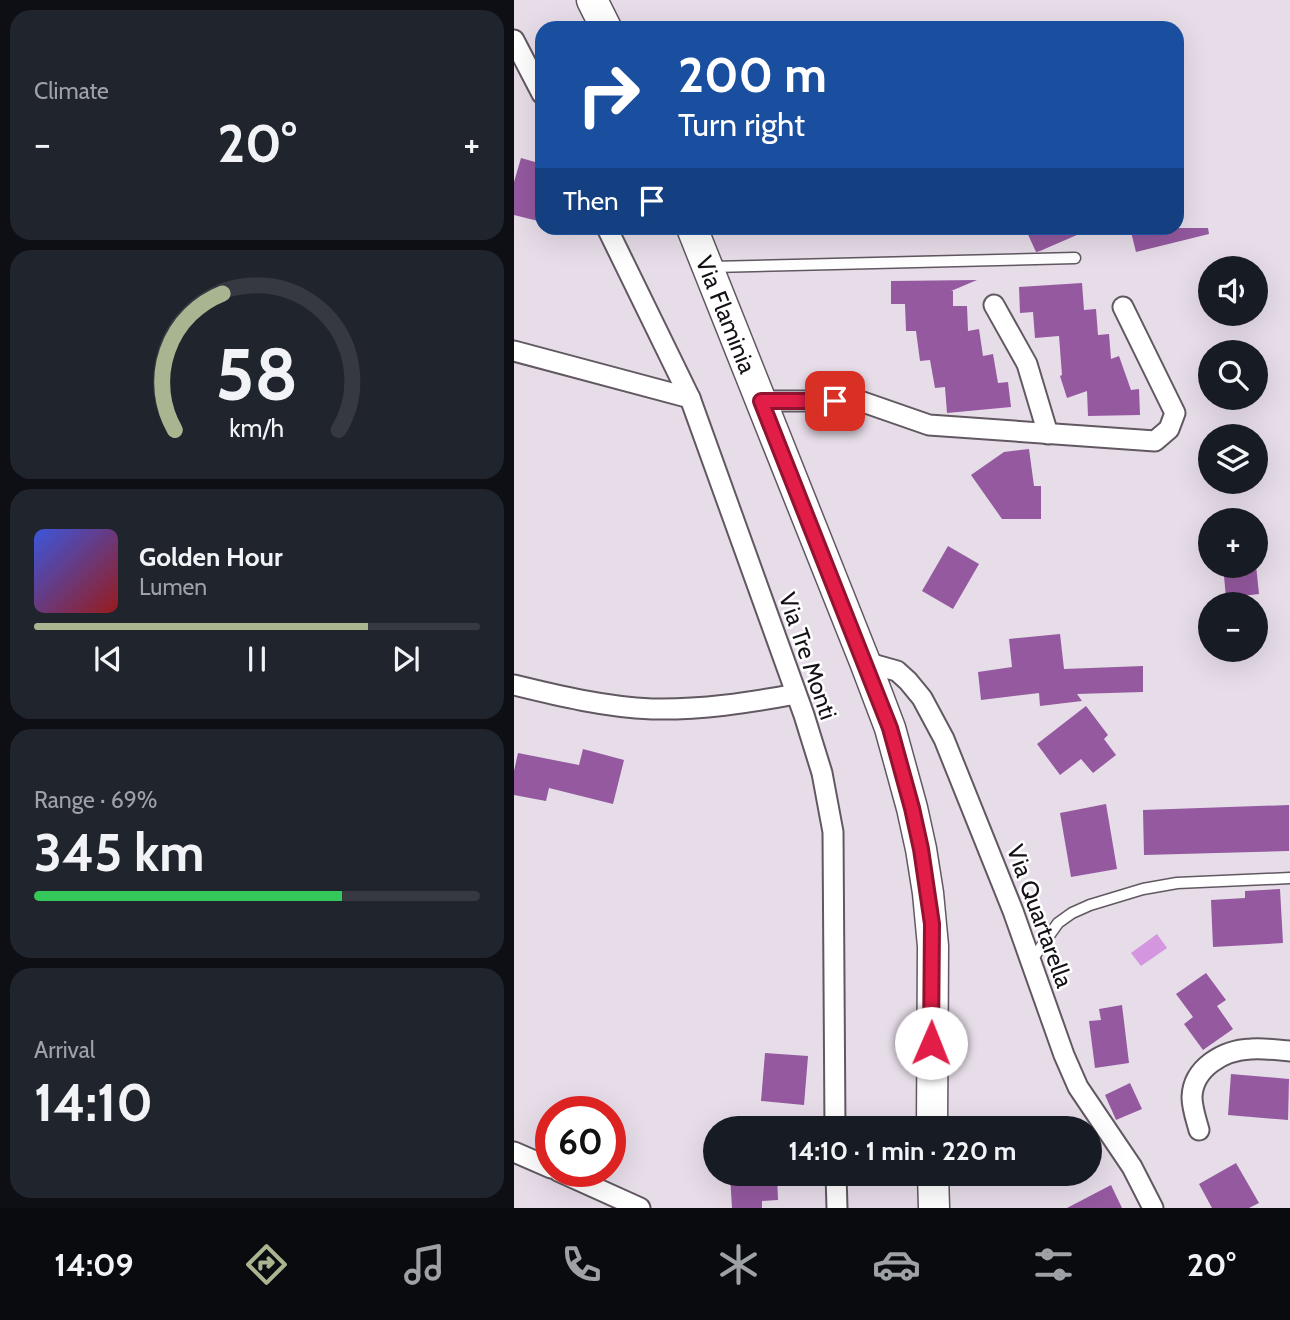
<!DOCTYPE html>
<meta charset="utf-8">
<style>
body{margin:0;font-family:Cabin,sans-serif;background:#20242c;color:#f1f3f6;height:100vh;display:flex;flex-direction:column;font-size:26px;white-space:nowrap}
*{box-sizing:border-box;margin:0}
p{font-size:23px;color:#9ea1a6}
.icon{flex:none;width:38px;height:38px;fill:none;stroke:currentColor;stroke-width:2;stroke-linecap:round;stroke-linejoin:round}
.map{position:relative;flex:1;overflow:hidden}
.sheet{display:flex;flex-direction:column;gap:10px;padding:10px;background:#0d0f14;width:514px}
.sheet>*{flex:none}
.guide{position:absolute;left:21px;top:21px;width:649px;height:214px;border-radius:21px;box-shadow:0 7px 28px #0002;background:#1a4fa0;color:#fff;overflow:hidden}
.buttons{position:absolute;left:684px;top:256px;display:grid;gap:14px}
.buttons a{display:grid;place-items:center;width:70px;height:70px;border-radius:50%;background:#171b24;box-shadow:0 7px 28px #0002;font-size:35px}
.speed{position:absolute;left:21px;top:1096px;display:flex;gap:14px;font-size:35px;font-weight:700;text-align:center}
.speed>*{display:grid;place-content:center;width:91px;height:91px;border-radius:50%;background:#171b24;box-shadow:0 7px 28px #0002;line-height:1}
.speed .limit{border:10px solid #d22;background:#fff;color:#111}
.pin{position:absolute;display:grid;place-items:center;width:60px;height:60px;color:#fff;margin:-30px;border-radius:14px;box-shadow:0 4px 10px #0006}
.me{position:absolute;width:77px;margin:-38px;rotate:1deg;stroke-linejoin:round;filter:drop-shadow(0 0 5px #0008)}
.turn{display:flex;align-items:center;gap:24px;height:147px;padding:0 28px;font-size:32px}
.turn .icon{width:91px;height:91px;stroke-width:2.5}
.turn b{display:block;font-size:49px;line-height:60px}
.then{display:flex;align-items:center;height:66px;padding:0 28px;background:#0003;gap:14px;font-size:26px}
.big{font-size:52px;font-weight:700;line-height:1.1}
.sheet .widget{flex:1;display:flex;flex-direction:column;justify-content:center;gap:10px;min-width:0;padding:0 24px;border-radius:21px;background:#20242c}
.sheet .dial{align-items:center;gap:0}
.dial svg{height:182px;overflow:visible;fill:none;stroke:#363941;stroke-width:7;stroke-linecap:round;text-anchor:middle}
.dial text{fill:#f1f3f6;stroke:none}
.song{display:flex;align-items:center;gap:21px}
.cover{width:84px;height:84px;border-radius:10px;background:linear-gradient(135deg,hsl(230 70% 55%),hsl(0 70% 35%))}
.played{height:7px;border-radius:4px;background:linear-gradient(90deg,#a9b491 75%,#363941 75%)}
.keys{display:flex;justify-content:space-around;direction:ltr}
.heat{display:flex;justify-content:space-between;align-items:center;font-size:38px;direction:ltr}
.charge{height:10px;border-radius:5px;background:linear-gradient(90deg,#34c759 69%,#363941 0)}
.trip{position:absolute;left:189px;top:1116px;width:399px;height:70px;border-radius:35px;background:#171b24;box-shadow:0 7px 28px #0002;font-weight:700;line-height:70px;text-align:center}
.menu{display:flex;height:112px;justify-content:space-around;align-items:center;background:#090b0e;color:#9ea1a6}
.menu .icon{width:49px;height:49px}
.menu .current{color:#a9b491}
.menu b{font-size:32px;color:#f1f3f6}
main{display:flex;flex:1;min-height:0}
.map>svg:first-child{display:block}
.water{fill:#d496df}
.building{fill:#94599f}
.lines{fill:none;stroke-linecap:round;stroke-linejoin:round}
.service-casing{stroke:#615862;stroke-width:13}
.minor-casing{stroke:#615862;stroke-width:23}
.primary-casing{stroke:#615862;stroke-width:33}
.service{stroke:#fff;stroke-width:10}
.minor{stroke:#fff;stroke-width:19}
.primary{stroke:#fff;stroke-width:30}
.route-casing{stroke:#92132f;stroke-width:18}
.route{stroke:#e11d48;stroke-width:12}
.labels{text-anchor:middle;dominant-baseline:central;stroke-width:5;stroke-linejoin:round;paint-order:stroke}
.street-label{font-size:24px;fill:#141015;stroke:#fff}
</style>
<main>
<section class="sheet">
<div class="widget"><p>Climate</p>
<div class="heat"><a>−</a><b class="big">20°</b><a>+</a></div>
</div>
<div class="widget dial"><svg viewBox="0 0 100 80">
<path d="M14 69A42 42 0 1 1 86 69"/>
<path d="M14 69A42 42 0 0 1 35 9" stroke="#a9b491"/>
<text x="50" y="56" font-size="32" font-weight="700">58</text>
<text x="50" y="72" font-size="11">km/h</text>
</svg></div>
<div class="widget">
<div class="song"><i class="cover"></i><div><b>Golden Hour</b><p>Lumen</p></div></div>
<div class="played"></div>
<div class="keys"><svg class="icon" aria-label="previous" viewBox="0 0 24 24"><path d="M18 5L8 12l10 7zM5 5v14"/></svg><svg class="icon" aria-label="pause" viewBox="0 0 24 24"><path d="M8 5v14M16 5v14"/></svg><svg class="icon" aria-label="next" viewBox="0 0 24 24"><path d="M6 5l10 7-10 7zM19 5v14"/></svg></div>
</div>
<div class="widget"><p>Range · 69%</p><b class="big">345 km</b><div class="charge"></div></div>
<div class="widget"><p>Arrival</p><b class="big">14:10</b></div>
</section>
<div class="map">
<svg width="776" height="1208" viewBox="0 0 776 1208">
<rect width="100%" height="100%" fill="#e7dde9"/>
<!-- water -->
<polygon class="water" points="643,934 653,948 627,966 617,953"/>
<!-- building -->
<g class="building">
<polygon points="7,158 28,164 28,222 0,215 0,182"/>
<polygon points="511,228 579,228 526,251 522,252"/>
<polygon points="616,228 694,228 695,234 622,252"/>
<polygon points="463,280 437,291 439,291 439,306 453,306 454,331 465,329 469,356 479,354 484,383 494,382 497,407 433,413 431,387 421,388 416,360 406,361 402,331 392,331 391,304 377,304 377,281"/>
<polygon points="568,283 570,310 582,309 584,335 595,334 597,359 605,356 617,390 625,389 626,415 574,416 573,391 553,398 546,376 548,375 545,336 521,338 519,312 506,313 505,287"/>
<polygon points="515,449 520,486 527,486 527,519 488,519 457,475 490,452"/>
<polygon points="434,546 465,564 439,609 408,591"/>
<polygon points="709,565 742,565 745,594 712,598"/>
<polygon points="546,634 550,669 629,666 629,692 563,694 568,701 526,706 525,693 467,700 464,672 498,667 495,639"/>
<polygon points="572,706 594,735 590,739 602,755 579,773 567,759 546,775 523,744"/>
<polygon points="69,749 110,760 99,804 35,788 32,801 0,795 0,771 4,753 65,765"/>
<polygon points="592,804 603,869 557,877 546,813"/>
<polygon points="775,805 775,851 630,855 629,810"/>
<polygon points="766,889 769,943 699,947 697,900 731,898 731,891"/>
<polygon points="692,973 712,1000 703,1006 719,1029 689,1050 670,1024 679,1017 662,994"/>
<polygon points="608,1005 615,1063 581,1068 575,1021 587,1020 585,1009"/>
<polygon points="251,1053 294,1056 290,1105 247,1101"/>
<polygon points="717,1074 775,1079 774,1120 714,1115"/>
<polygon points="616,1083 628,1109 602,1120 591,1095"/>
<polygon points="722,1163 745,1203 735,1208 698,1208 685,1184"/>
<polygon points="216,1174 263,1174 264,1200 248,1201 248,1208 218,1208"/>
<polygon points="597,1185 608,1208 553,1208"/>
</g>
<g class="lines">
<!-- service casing -->
<g class="service-casing">
<g id="service">
<polyline points="198,267 561,258"/>
<polyline points="517,961 544,923 558,913 576,905 629,889 663,883 776,878"/>
</g>
</g>
<!-- minor casing -->
<g class="minor-casing">
<g id="minor">
<polyline points="0,40 28,94"/>
<polyline points="93,228 176,398 290,715 308,773 319,832 321,1129"/>
<polyline points="480,305 513,364 534,434"/>
<polyline points="0,351 176,398"/>
<polyline points="247,401 346,401 415,425 641,441 655,429 661,413 609,307"/>
<polyline points="351,662 383,671 394,681 408,698 430,739 499,911 550,1055 564,1087 618,1167 639,1208"/>
<path d="M0 685C45 696 91 707 138 709 187 710 234 703 282 694"/>
<path d="M685 1130C682 1119 678 1108 678 1097 679 1068 709 1050 737 1049 750 1048 763 1050 776 1051"/>
<polyline points="0,1152 37,1168"/>
<polyline points="44,1171 126,1208"/>
<polyline points="322,1174 323,1208"/>
</g>
</g>
<!-- primary casing -->
<g class="primary-casing">
<g id="primary">
<polyline points="78,0 92,28"/>
<path id="s1" d="M178 228 351 662 376 728 398 808 407 849 414 893 419 946 418 1129"/>
<polyline points="419,1174 420,1208"/>
</g>
</g>
<!-- service -->
<use href="#service" class="service"/>
<!-- minor -->
<use href="#minor" class="minor"/>
<!-- primary -->
<use href="#primary" class="primary"/>
</g>
<g class="lines">
<!-- route casing -->
<g class="route-casing">
<polyline id="route" points="321,401 247,401 376,728 398,808 407,849 418,924 417,1043"/>
</g>
<!-- route -->
<use href="#route" class="route"/>
</g>
<g class="labels">
<!-- street labels -->
<g class="street-label">
<text stroke="none"><textPath href="#s1" startOffset="93">Via Flaminia</textPath></text>
<text transform="translate(294 656) rotate(71)">Via Tre Monti</text>
<text transform="translate(526 916) rotate(70)">Via Quartarella</text>
</g>
</g>
</svg>
<div class="buttons">
<a><svg class="icon" aria-label="sound" viewBox="0 0 24 24"><path d="M4 9h4l5-4v14l-5-4H4zM17 9q2 3 0 6"/></svg></a>
<a><svg class="icon" aria-label="search" viewBox="0 0 24 24"><circle cx="10" cy="10" r="6"/><path d="M15 15l6 6"/></svg></a>
<a><svg class="icon" aria-label="layers" viewBox="0 0 24 24"><path d="M12 4l9 5-9 5-9-5zM3 14l9 5 9-5"/></svg></a>
<a>+</a>
<a>−</a>
</div>
<div class="speed"><div class="limit">60</div></div>
<div class="pin" style="left:321px;top:401px;background:#d93025"><svg class="icon" aria-label="arrive" viewBox="0 0 24 24"><path d="M6 21V4h12l-3 4 3 4H6"/></svg></div>
<svg class="me" style="left:417px;top:1043px" viewBox="-20 -20 40 40"><circle r="19" fill="#fff"/><path d="M0-13L10 11 0 6-10 11z" fill="#e11d48"/></svg>
<div class="trip">14:10 · 1 min · 220 m</div>
<div class="guide">
<div class="turn"><svg class="icon" aria-label="right" viewBox="0 0 24 24"><path d="M7 20v-9h11M14 6l5 5-5 5"/></svg><div><b>200 m</b>Turn right</div></div>
<div class="then">Then<svg class="icon" aria-label="arrive" viewBox="0 0 24 24"><path d="M6 21V4h12l-3 4 3 4H6"/></svg></div>
</div>
</div>
</main>
<nav class="menu">
<b>14:09</b>
<svg class="icon current" aria-label="directions" viewBox="0 0 24 24"><path d="M12 3l9 9-9 9-9-9zM9 14v-3h6M13 9l2 2-2 2"/></svg>
<svg class="icon" aria-label="music" viewBox="0 0 24 24"><path d="M9 18V5l10-2v13"/><circle cx="6" cy="18" r="3"/><circle cx="16" cy="16" r="3"/></svg>
<svg class="icon" aria-label="phone" viewBox="0 0 24 24"><path d="M5 4h4l2 5-3 2q2 4 5 5l2-3 5 2v4C11 20 4 13 5 4z"/></svg>
<svg class="icon" aria-label="climate" viewBox="0 0 24 24"><path d="M12 3v18M4 7l16 10M4 17L20 7"/></svg>
<svg class="icon" aria-label="car" viewBox="0 0 24 24"><path d="M5 17H2v-5l4-1 3-4h7l3 4 3 1v5h-3M9 17h6M6 11h13"/><circle cx="7" cy="17" r="2"/><circle cx="17" cy="17" r="2"/></svg>
<svg class="icon" aria-label="filters" viewBox="0 0 24 24"><path d="M4 7h16M4 17h16"/><circle cx="9" cy="7" r="2"/><circle cx="15" cy="17" r="2"/></svg>
<b>20°</b>
</nav>
